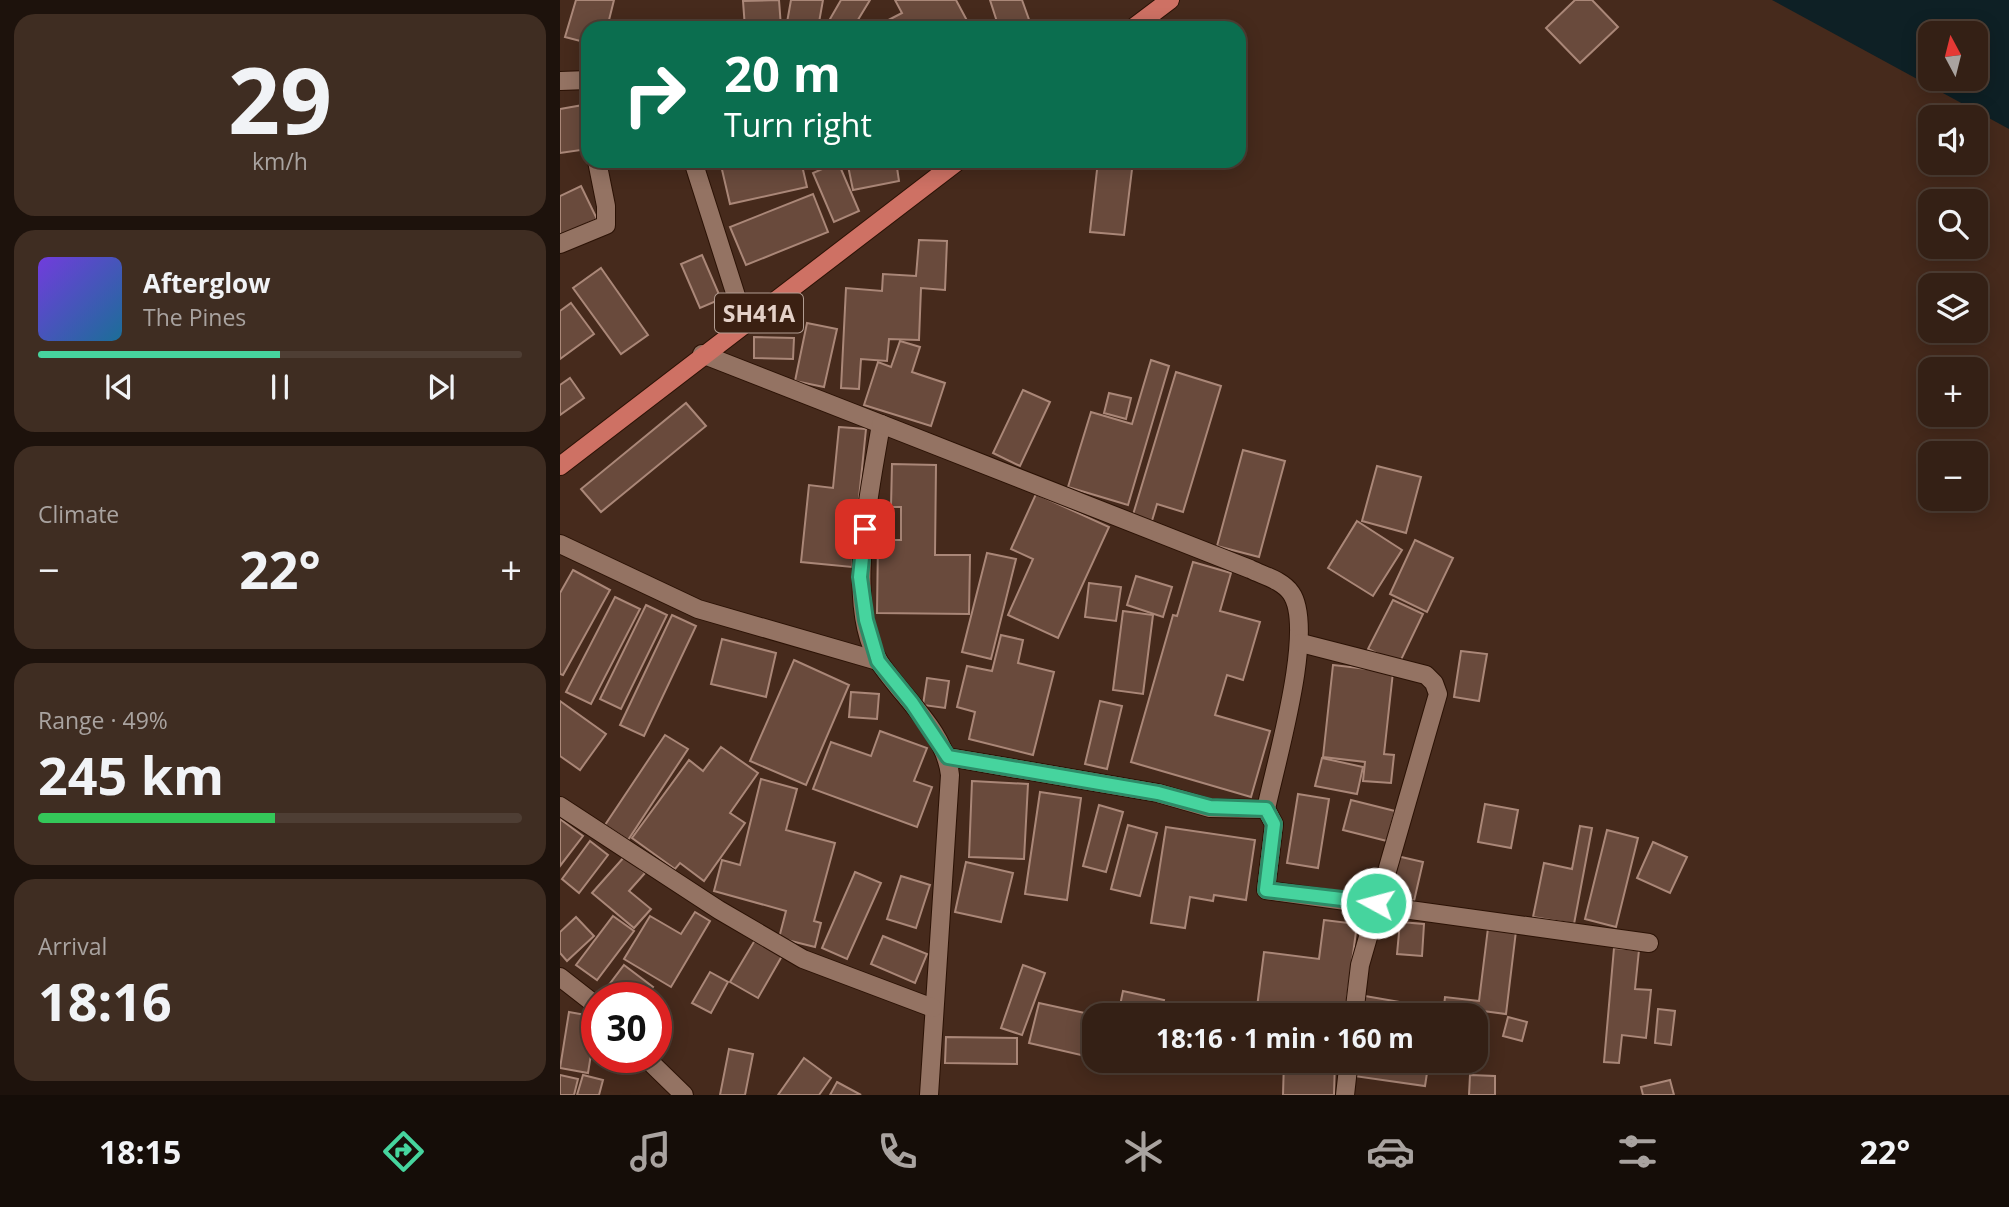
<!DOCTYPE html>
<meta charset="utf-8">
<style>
body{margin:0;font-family:"Open Sans",sans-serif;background:#3f2d22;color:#f1f3f6;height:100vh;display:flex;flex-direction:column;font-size:26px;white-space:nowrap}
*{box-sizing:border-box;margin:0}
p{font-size:23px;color:#a9a3a0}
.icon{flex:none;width:38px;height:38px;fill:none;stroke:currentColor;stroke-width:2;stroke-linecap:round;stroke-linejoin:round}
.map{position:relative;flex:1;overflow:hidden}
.panel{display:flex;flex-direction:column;gap:14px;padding:14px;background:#1d120c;width:560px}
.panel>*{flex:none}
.hud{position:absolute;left:21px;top:21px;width:665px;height:147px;border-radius:21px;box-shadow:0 4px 18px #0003,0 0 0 2px #4e3e34;background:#0b6e4f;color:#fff;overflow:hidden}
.needle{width:46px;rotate:353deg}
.controls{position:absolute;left:1358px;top:21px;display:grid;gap:14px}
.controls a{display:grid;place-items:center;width:70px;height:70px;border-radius:14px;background:#342015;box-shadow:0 4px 18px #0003,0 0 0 2px #4e3e34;font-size:35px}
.speed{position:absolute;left:21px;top:982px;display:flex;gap:14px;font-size:35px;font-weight:700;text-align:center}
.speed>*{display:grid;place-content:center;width:91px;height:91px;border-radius:50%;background:#342015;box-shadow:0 4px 18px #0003,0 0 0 2px #4e3e34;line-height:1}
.speed .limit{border:10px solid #d22;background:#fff;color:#111}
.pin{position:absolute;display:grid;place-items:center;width:60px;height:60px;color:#fff;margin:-30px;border-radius:14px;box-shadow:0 4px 10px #0006}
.me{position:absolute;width:77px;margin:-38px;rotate:277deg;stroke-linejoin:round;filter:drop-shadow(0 0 5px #0008)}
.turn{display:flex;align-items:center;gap:24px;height:147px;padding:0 28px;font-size:32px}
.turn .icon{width:91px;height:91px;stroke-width:2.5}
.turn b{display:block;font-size:49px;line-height:60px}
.big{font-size:52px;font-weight:700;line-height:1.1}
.panel .tile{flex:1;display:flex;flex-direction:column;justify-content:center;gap:10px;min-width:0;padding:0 24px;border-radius:21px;background:#3f2d22}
.panel .dial{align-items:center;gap:0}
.dial b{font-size:91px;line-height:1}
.song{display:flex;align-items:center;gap:21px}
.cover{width:84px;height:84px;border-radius:10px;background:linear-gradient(135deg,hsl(260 70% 55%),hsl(200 70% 35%))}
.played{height:7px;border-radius:4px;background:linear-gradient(90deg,#46d49e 50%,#4e3e34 50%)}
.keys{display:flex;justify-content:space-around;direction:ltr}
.heat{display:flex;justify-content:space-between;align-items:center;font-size:38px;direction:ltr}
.charge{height:10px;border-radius:5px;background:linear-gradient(90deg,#34c759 49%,#4e3e34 0)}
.trip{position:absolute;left:522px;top:1003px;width:406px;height:70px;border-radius:21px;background:#342015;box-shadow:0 4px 18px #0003,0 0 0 2px #4e3e34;font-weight:700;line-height:70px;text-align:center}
.tabs{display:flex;height:112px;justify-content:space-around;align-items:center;background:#150d08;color:#a9a3a0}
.tabs .icon{width:49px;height:49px}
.tabs .selected{color:#46d49e}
.tabs b{font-size:32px;color:#f1f3f6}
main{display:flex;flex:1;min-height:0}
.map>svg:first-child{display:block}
.water{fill:#0e2025;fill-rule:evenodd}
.building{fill:#694a3c;stroke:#aa8778;stroke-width:2}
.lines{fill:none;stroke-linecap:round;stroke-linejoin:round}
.minor-casing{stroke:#2b1205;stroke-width:20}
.primary-casing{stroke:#2b1205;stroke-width:20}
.minor{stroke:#947363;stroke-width:18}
.primary{stroke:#ce7164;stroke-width:18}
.route-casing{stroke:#2e8a67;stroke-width:18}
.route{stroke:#46d49e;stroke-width:12}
.labels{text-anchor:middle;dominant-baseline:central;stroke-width:7;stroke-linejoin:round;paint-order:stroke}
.shield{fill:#3b2012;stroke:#b19c91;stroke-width:2}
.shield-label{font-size:23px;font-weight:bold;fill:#e4d1c8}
</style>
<main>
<section class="panel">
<div class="tile dial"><b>29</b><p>km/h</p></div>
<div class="tile">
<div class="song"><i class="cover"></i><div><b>Afterglow</b><p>The Pines</p></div></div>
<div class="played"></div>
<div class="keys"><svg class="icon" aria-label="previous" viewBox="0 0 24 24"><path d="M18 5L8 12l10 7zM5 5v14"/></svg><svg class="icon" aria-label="pause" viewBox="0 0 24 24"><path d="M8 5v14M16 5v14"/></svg><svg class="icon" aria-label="next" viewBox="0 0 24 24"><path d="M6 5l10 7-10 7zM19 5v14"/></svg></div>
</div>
<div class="tile"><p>Climate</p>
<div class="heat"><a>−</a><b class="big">22°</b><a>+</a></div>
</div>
<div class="tile"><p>Range · 49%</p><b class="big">245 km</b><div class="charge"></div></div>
<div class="tile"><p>Arrival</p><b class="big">18:16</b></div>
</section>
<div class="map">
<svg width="1449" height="1095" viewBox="0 0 1449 1095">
<rect width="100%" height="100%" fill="#462a1c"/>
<!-- water -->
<path class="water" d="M1212 0H1449V129ZM1370 33H1416V79H1370Z"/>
<!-- building -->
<g class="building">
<polygon points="16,0 54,0 47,28 28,28 28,43 5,37"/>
<polygon points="219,0 221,27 185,28 183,1"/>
<polygon points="231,0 263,0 258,28 226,28"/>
<polygon points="281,0 310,0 293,28 269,28 266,26"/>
<polygon points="335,0 396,0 411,28 313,28 342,13"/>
<polygon points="430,0 462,0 472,28 439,28"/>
<polygon points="1015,0 1032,0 1058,27 1020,63 986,28"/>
<polygon points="23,105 28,149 0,153 0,109"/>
<polygon points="160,161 241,161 247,187 170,204"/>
<polygon points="287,161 336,161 339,181 293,190"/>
<polygon points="538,161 573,161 564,235 530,232"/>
<polygon points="278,162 299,211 274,222 253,173"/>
<polygon points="21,186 37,219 0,236 0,196"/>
<polygon points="253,194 268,232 186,265 170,227"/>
<polygon points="359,240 387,241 385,290 361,288 359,340 329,339 327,361 301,359 299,389 281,388 286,288 322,291 323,274 356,276"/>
<polygon points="142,255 161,299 140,308 121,264"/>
<polygon points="41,268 88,335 61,354 13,288"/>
<polygon points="11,303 34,334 0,359 0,311"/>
<polygon points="247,323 277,329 264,387 235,381"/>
<polygon points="194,337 234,338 233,359 194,358"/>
<polygon points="340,341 360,347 352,372 385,383 371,426 304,405 318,362 331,367"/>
<polygon points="591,360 609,366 568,505 508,487 531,412 572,424"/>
<polygon points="616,372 661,386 623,512 597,504 591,524 572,518"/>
<polygon points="10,378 24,398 0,415 0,385"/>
<polygon points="463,390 490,402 460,466 433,453"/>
<polygon points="549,393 571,398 566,419 544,413"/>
<polygon points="126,403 146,426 41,512 21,489"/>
<polygon points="279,427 306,429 292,567 241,562 249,485 273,488"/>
<polygon points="683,450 725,461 699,557 657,546"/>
<polygon points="332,464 376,465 375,555 410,555 409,614 317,613 318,540 341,540 341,507 331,507"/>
<polygon points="817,466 861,477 846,533 802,521"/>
<polygon points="476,494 549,527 498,638 448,615 473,559 451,549"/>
<polygon points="797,521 842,550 813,596 768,568"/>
<polygon points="855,540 893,558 867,612 830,594"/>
<polygon points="427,553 456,559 431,659 402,652"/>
<polygon points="633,562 671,573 660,611 700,622 683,680 667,675 655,715 710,731 691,797 571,762 613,615 617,616"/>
<polygon points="13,570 50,590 3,675 0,674 0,593"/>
<polygon points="576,576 612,587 603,617 567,605"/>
<polygon points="529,583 561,587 556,621 525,617"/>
<polygon points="55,597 80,609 31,704 6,692"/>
<polygon points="833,600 863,614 839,664 808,649"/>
<polygon points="86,605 107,615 61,709 40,699"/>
<polygon points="563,611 593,615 583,694 553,690"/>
<polygon points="112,615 136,626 84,736 60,725"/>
<polygon points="441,635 463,640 458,663 494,672 473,755 409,739 415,712 397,707 407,666 432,671"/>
<polygon points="162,639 216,653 206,697 151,684"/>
<polygon points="901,651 927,654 919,701 894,697"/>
<polygon points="234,660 289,685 246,785 190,761"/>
<polygon points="773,665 833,672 824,754 834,755 831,783 803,781 805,762 763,757"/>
<polygon points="367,678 389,681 385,708 363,705"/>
<polygon points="291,692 319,694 317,719 289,717"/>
<polygon points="0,701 46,734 20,770 0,756"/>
<polygon points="540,701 562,706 547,769 525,764"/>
<polygon points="320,731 367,748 354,781 372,787 357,827 253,789 271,742 311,756"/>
<polygon points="105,735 128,749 68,840 45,825"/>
<polygon points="161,747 198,773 170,813 185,823 144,881 120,863 115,869 72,838 129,760 143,771"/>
<polygon points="762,758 803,767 797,794 755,786"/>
<polygon points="201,779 237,789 226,830 275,843 254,921 261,923 255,947 219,938 226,911 154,891 162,860 180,865"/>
<polygon points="412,781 468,784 464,859 409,857"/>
<polygon points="480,792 521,798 507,900 465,894"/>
<polygon points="738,794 769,799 758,868 727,863"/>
<polygon points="791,800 835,811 827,841 783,830"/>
<polygon points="925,804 958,810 951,848 918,842"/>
<polygon points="539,805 563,812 546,872 523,866"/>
<polygon points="0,819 23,836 0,866"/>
<polygon points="568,825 597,833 580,896 551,889"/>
<polygon points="1020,826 1032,828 1014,924 973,917 984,863 1012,869"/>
<polygon points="606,827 695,840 686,900 654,895 653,901 630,897 625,928 591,923"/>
<polygon points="1047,830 1078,838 1056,927 1025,919"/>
<polygon points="30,841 48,855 19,893 2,879"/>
<polygon points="1093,842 1127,857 1110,893 1077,878"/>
<polygon points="65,856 85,873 69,891 91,909 74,928 32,893"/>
<polygon points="837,856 863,862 854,901 828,895"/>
<polygon points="406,862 453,873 441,922 395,912"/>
<polygon points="295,872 321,883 287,959 262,948"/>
<polygon points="341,876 370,885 356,928 327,919"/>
<polygon points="135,912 150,921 111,987 64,959 90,916 121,934"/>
<polygon points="53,916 74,931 37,980 16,965"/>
<polygon points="16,917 34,936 7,961 0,953 0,932"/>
<polygon points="764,920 797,924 785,1015 696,1015 704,952 759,959"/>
<polygon points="840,922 864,924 862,956 837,954"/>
<polygon points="928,928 956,931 946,1014 916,1010 915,1015 883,1015 885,997 919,1001"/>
<polygon points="323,936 367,954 355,983 311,964"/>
<polygon points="195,940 222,956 198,998 170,982"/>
<polygon points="1054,948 1079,950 1075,989 1091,990 1086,1038 1062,1035 1059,1063 1044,1062"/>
<polygon points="64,965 93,987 84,998 39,998"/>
<polygon points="463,965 485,973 462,1035 441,1028"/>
<polygon points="150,972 168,982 151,1013 132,1003"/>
<polygon points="563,991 604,1000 600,1015 558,1015"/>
<polygon points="805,996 840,1002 837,1015 803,1015"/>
<polygon points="479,1003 534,1015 534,1058 469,1043"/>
<polygon points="609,1007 640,1015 607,1015"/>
<polygon points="1098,1009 1115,1011 1111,1045 1095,1043"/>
<polygon points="9,1012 37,1017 28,1073 0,1068"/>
<polygon points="948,1017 967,1022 962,1041 943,1036"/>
<polygon points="386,1037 457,1038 457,1064 385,1063"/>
<polygon points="169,1049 193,1054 185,1095 160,1095"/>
<polygon points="244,1058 271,1078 259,1095 218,1095"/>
<polygon points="724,1060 775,1060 774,1095 723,1095"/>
<polygon points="796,1060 869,1060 865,1086 794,1076"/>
<polygon points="0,1075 18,1079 14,1095 0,1095"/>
<polygon points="23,1075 43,1080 39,1095 17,1095"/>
<polygon points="910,1075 935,1076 935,1095 909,1095"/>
<polygon points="1110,1080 1114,1095 1083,1095 1081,1087"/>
<polygon points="277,1082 301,1095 270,1095"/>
</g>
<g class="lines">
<!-- minor casing -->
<g class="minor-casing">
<g id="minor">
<polyline points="0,81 28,80"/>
<polyline points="133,161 185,324"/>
<polyline points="0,244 46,225 46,206 37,161"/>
<path d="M142 354 321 424C311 487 283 606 320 663 343 698 385 731 390 775L369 1095"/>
<path d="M321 424 690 569C704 576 722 580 731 593 756 628 715 765 706 809L650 808 598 793 388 757"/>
<polyline points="0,544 138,609 318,661"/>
<polyline points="741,643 866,675 874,683 878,694 800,965 794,1015"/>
<polyline points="0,806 159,910 243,959 373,1008"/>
<polyline points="706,809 714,824 706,890 1089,943"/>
<polyline points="0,977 37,1006"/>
<polyline points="85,1057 124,1095"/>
<polyline points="785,1095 789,1060"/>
</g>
</g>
<!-- primary casing -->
<g class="primary-casing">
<g id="primary">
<polyline points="573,28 610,0"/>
<polyline points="0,466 398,161"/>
</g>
</g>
<!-- minor -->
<use href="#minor" class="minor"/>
<!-- primary -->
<use href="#primary" class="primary"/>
</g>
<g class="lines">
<!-- route casing -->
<g class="route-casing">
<polyline id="route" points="305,529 300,577 306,620 318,661 352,703 388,757 598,793 650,807 706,809 714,824 706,890 816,903"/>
</g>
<!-- route -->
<use href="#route" class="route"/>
</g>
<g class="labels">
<!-- shield labels -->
<rect class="shield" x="155" y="293.5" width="88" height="39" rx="5"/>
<g class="shield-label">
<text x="199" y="313">SH41A</text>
</g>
</g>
</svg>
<div class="controls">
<a><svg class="needle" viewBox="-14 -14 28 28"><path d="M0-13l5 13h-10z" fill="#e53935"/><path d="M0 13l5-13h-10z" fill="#a9a3a0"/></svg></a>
<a><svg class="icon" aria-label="sound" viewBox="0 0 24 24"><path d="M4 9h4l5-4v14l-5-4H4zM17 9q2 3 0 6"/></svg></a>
<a><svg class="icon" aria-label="search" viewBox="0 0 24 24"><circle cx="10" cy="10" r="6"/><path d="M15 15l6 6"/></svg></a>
<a><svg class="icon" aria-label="layers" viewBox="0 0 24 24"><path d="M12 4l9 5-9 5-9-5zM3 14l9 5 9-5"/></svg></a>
<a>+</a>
<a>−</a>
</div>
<div class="speed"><div class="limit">30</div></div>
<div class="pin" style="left:305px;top:529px;background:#d93025"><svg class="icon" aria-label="arrive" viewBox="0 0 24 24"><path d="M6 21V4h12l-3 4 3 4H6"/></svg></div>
<svg class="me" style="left:816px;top:903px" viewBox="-20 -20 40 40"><circle r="17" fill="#46d49e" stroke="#fff" stroke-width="3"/><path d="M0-11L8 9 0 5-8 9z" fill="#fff"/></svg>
<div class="trip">18:16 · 1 min · 160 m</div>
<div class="hud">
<div class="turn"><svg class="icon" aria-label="right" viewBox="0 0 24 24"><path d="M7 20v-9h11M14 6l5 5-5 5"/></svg><div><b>20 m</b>Turn right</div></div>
</div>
</div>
</main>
<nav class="tabs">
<b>18:15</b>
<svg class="icon selected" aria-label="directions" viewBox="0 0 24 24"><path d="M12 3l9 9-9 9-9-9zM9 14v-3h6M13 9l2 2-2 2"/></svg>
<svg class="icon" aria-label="music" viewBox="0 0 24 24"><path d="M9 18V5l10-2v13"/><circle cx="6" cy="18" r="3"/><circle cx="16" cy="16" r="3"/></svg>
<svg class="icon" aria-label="phone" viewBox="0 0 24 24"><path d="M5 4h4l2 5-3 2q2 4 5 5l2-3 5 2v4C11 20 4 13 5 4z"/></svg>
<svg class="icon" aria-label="climate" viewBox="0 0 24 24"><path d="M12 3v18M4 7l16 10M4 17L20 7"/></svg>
<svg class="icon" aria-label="car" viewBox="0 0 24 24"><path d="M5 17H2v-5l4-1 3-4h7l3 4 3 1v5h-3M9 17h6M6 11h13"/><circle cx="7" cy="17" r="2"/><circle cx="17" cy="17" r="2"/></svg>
<svg class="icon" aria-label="filters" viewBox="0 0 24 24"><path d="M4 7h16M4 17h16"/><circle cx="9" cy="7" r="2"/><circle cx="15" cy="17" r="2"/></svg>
<b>22°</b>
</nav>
